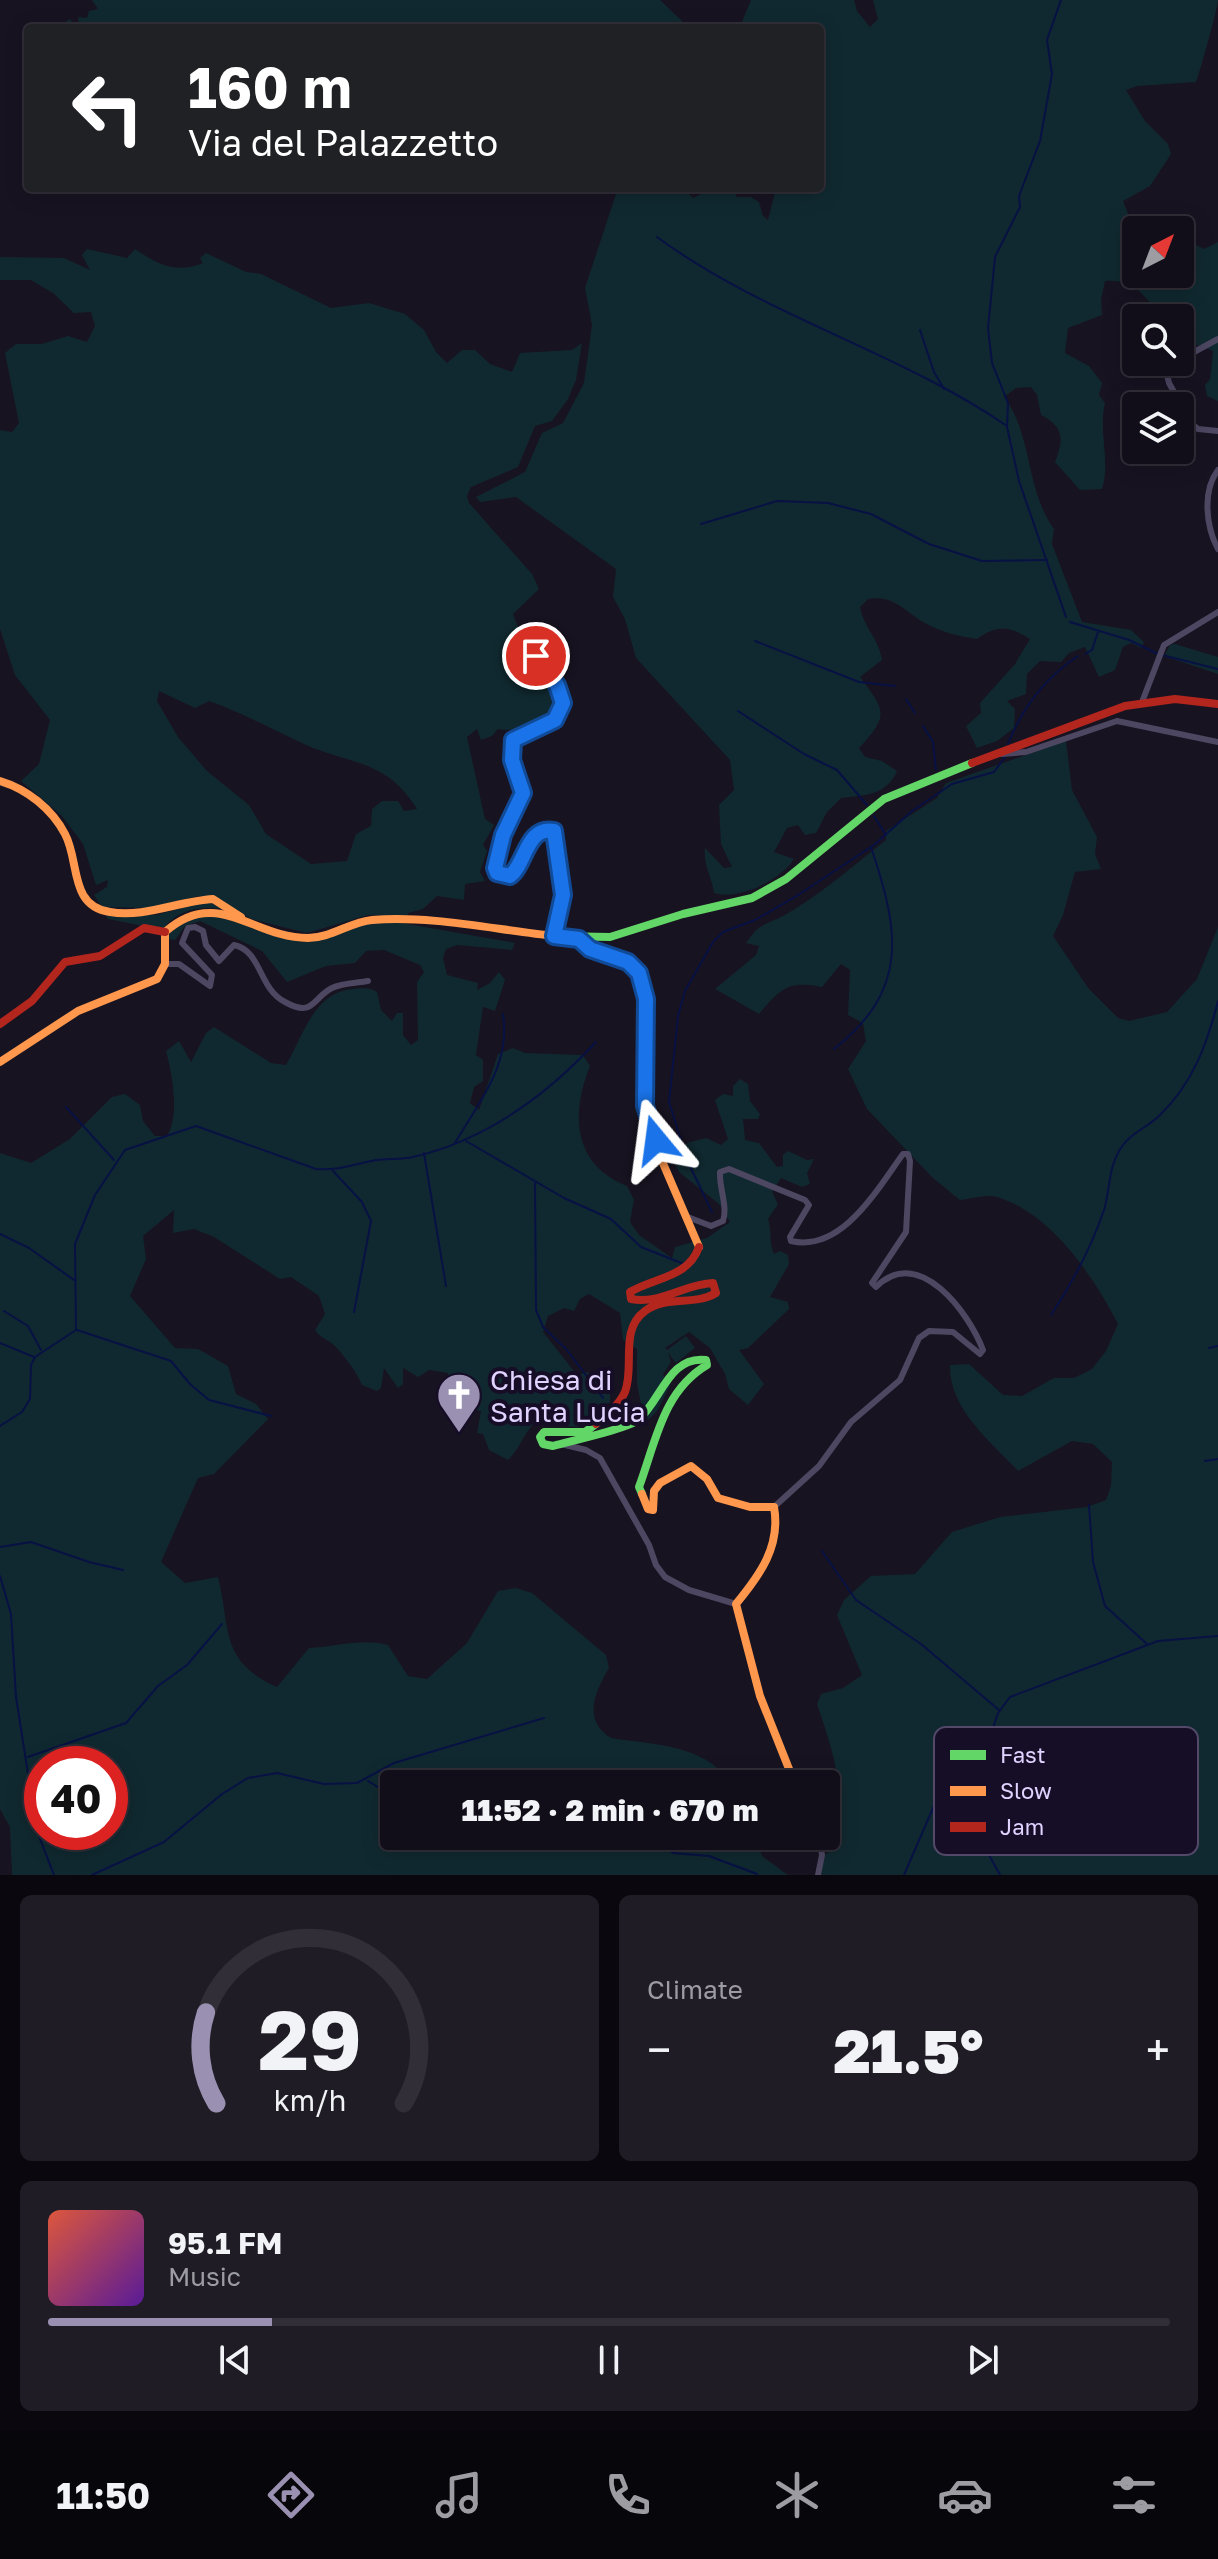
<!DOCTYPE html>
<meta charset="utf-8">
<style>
body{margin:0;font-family:"Golos Text",sans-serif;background:#1f1c26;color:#f1f3f6;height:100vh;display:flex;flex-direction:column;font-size:30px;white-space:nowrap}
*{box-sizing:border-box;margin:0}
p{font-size:26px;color:#9c9ca2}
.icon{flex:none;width:44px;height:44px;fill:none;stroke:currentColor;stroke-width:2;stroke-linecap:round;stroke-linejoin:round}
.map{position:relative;height:1875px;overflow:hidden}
.details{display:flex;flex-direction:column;gap:20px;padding:20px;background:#0a080e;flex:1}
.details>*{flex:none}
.hud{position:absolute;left:24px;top:24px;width:800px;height:168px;border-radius:8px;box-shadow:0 4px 20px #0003,0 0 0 2px #312e38;background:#202124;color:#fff;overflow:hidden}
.needle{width:52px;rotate:42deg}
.controls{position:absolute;left:1122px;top:216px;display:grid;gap:16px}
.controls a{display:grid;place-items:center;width:72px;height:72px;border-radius:8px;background:#120e19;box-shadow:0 4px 20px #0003,0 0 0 2px #312e38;font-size:40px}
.speed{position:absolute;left:24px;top:1746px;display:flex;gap:16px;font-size:40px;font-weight:700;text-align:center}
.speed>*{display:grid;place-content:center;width:104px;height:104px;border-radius:50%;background:#120e19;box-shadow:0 4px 20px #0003,0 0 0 2px #312e38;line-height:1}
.speed .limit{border:12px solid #d22;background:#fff;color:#111}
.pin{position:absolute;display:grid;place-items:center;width:68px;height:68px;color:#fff;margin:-34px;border:4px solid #fff;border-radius:50%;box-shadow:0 2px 8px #0007}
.me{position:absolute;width:88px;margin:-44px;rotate:344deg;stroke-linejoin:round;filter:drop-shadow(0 0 6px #0008)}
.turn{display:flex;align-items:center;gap:28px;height:168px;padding:0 32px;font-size:36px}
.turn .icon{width:104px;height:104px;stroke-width:2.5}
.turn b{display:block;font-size:56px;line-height:68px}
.big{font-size:60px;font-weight:800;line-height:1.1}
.details .widget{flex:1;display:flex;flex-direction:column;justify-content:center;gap:12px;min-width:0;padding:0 28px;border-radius:12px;background:#1f1c26}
.details .dial{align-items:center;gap:0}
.dial svg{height:208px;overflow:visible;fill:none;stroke:#312e38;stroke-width:7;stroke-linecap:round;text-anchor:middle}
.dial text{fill:#f1f3f6;stroke:none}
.song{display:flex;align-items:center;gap:24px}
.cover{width:96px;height:96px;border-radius:12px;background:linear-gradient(135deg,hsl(10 70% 55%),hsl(270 70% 35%))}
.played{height:8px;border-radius:4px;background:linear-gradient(90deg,#9a90b1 20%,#312e38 20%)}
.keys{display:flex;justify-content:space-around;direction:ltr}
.heat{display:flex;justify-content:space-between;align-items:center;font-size:44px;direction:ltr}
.details .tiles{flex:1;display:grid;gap:20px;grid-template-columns:1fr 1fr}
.widget:last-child{grid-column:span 2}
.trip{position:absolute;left:380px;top:1770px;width:460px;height:80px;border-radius:8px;background:#120e19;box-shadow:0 4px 20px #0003,0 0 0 2px #312e38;font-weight:800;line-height:80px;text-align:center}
.menu{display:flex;height:128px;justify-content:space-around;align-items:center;background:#07060a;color:#9c9ca2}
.menu .icon{width:56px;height:56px}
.menu .on{color:#9a90b1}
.menu b{font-size:36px;color:#f1f3f6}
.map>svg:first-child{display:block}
.green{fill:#102930;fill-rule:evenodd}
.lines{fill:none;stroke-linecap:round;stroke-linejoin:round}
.stream{stroke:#071144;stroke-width:2}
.street{stroke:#4d4762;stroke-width:6}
.fast{stroke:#63d668;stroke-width:8}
.slow{stroke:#ff974d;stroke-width:8}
.jam{stroke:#b3261e;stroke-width:8}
.route-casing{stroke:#114b97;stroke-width:20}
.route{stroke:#1a73e8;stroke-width:14}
.labels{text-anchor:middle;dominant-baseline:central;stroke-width:8;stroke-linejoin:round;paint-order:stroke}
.poi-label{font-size:28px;fill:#e0d3ff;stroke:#160d27;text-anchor:start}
.key{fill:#160d27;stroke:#534868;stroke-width:2}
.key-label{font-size:22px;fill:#e0d3ff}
</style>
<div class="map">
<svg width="1218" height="1875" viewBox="0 0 1218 1875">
<rect width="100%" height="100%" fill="#181321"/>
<!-- green -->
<g class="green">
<polygon points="92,0 660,0 683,22 701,28 67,28 66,22 69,19 79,27 78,17 87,18 89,11 98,9"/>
<path d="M751 0H854L857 11 870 27 878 19 873 0H1218C1218 7 1199 76 1196 82L1137 86 1126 90 1145 121 1168 144 1171 154 1150 186 1123 201 1136 234V274H1180V244L1192 243 1204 249 1218 242V401L1207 396 1205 385 1210 379 1213 351 1201 345 1189 346 1180 333V318H1162C1144 296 1136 279 1105 281L1101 299 1102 315 1068 328 1065 353 1089 366 1102 383 1099 395 1105 403C1098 433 1111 460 1102 489L1080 490 1055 462C1064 439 1064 427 1041 415L1037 395 1031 387 1016 388 1004 397C1033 435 1025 489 1054 529L1052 544 1082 622 1131 630 1144 642 1141 648 1131 643 1123 647 1115 670 1099 677 1085 647 1069 653 1061 662 1040 661 1027 674 1026 694 1007 701 1015 709 1014 728 997 741 977 748 966 726 981 713 980 703 1015 664 1030 639C1009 626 998 624 977 639 957 636 941 632 923 622 903 610 894 595 868 599L860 607C864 628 879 639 882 660L860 677C886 711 889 716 859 748L865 757 882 761 897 771C886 796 865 795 841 798L827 812 816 833 805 835 798 825 787 828 774 852 794 859C781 880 738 901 714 893 712 877 703 865 705 848L724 868 732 867 721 844 719 805 734 790 730 760 636 658 625 619 613 597 616 569 516 497 480 502 476 497 525 472 542 433 563 423 584 383 592 325 585 288 618 188H681L693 198 715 188H736V197H751L759 202 763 216 768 220 776 188H820V28H716L741 24Z"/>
<path d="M87 249 127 258 135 249C159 265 175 274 203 263L200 258 206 253 246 272 261 274 331 308 369 303 405 314 424 330 436 352 447 363 462 350H475L490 364 512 372 520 353 572 350 582 343 576 380 568 399 552 421 535 426 518 467 471 487 467 496 469 503 532 574 539 589 513 614 525 646 554 686 559 705C549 728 519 732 498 729L492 736 481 740 477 729 467 737 485 819 494 825 483 845 487 851 480 872 485 881 465 884 464 900 437 896 423 909 408 913V917L368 915 307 933 251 919 214 896H199L155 908 102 907 94 895 107 887 108 880 96 885 83 844 62 816 21 781 39 764 50 720 15 675 0 629V430L12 432 19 423 5 353 16 344H42L68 336 87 342 95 326 91 312 74 313 53 293 31 280H0V257L64 258 90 270 82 255ZM159 691 195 708 209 701C242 713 272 729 304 744 351 765 386 759 417 809L404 811 398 801H382L372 809 371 826 356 834 347 861 311 864 266 834 249 805 207 771 178 737 157 701Z"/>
<polygon points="1175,644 1218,657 1218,674 1170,658 1165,654 1170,645"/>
<path d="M1066 741 1072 790 1097 837 1095 854 1101 869 1075 872 1063 915 1053 936 1089 989 1118 1018 1129 1021 1167 1012 1197 979 1218 927V1875H821L824 1855 835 1849C849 1799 833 1751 817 1704L821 1694 843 1688 862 1675 837 1615 844 1600 871 1576 915 1574 952 1532 1000 1517 1087 1507 1106 1500 1111 1486 1112 1462 1093 1444 1072 1441 1018 1471C990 1441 949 1409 950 1365L969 1364 1003 1395 1022 1396 1054 1378H1074L1092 1369 1106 1351 1118 1324C1093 1276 1052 1214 997 1197 987 1194 971 1199 960 1200L933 1178 867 1109 848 1069 866 1041 863 1023 848 1015 850 970 841 964 822 987C788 980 780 989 759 1014L715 989 756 955 759 946 746 943C760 922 764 926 785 915 820 895 854 865 886 840V831L937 798 946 783Z"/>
<path d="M200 903H212L222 909C199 906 176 910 163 930L108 919 105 914 156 915Z"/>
<path d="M204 913 221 915 308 942 370 923 396 922 515 943 512 950 457 945 446 949 443 958 447 975 478 983 477 990 490 983 499 972 505 980 495 1011 483 1007 476 1055 483 1060V1081L474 1087 470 1103 479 1110 498 1054 513 1048 525 1053 583 1055 590 1066C571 1113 572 1164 627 1186L634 1200 630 1222 639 1235 672 1258 675 1247 707 1238 730 1222 719 1204 679 1172 674 1163 675 1153 682 1152 687 1143 706 1138 721 1145 728 1139 715 1100 723 1094 733 1096V1086L740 1079 748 1084 750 1101 760 1114 758 1119H743L745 1140 759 1143 777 1167 783 1166V1155L788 1151 807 1160 814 1159 807 1173 810 1184 802 1187 781 1178 772 1192 778 1204 768 1219C772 1231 769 1244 774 1254L780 1251 788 1255 789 1264 770 1297 788 1302 789 1309 748 1348 739 1350 764 1384 748 1405 729 1389 725 1374 710 1348 689 1332 665 1348 667 1350 686 1336 695 1348 676 1363 668 1353 671 1362 663 1374 670 1386 657 1411 645 1423 637 1384V1349L623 1340 620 1313 589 1294 580 1299 574 1311 564 1308 548 1316 543 1332 577 1375 588 1372 598 1380 603 1393 610 1391V1402L577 1427 535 1422C523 1434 520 1449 508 1460L489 1450 483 1434 477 1433 481 1411 448 1403V1373L429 1370 418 1377 403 1368V1384L398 1388 384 1368 381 1388 377 1391 362 1385C356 1371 346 1358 335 1346 328 1339 321 1339 315 1330L325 1314 319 1296 291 1277 280 1279 214 1237 194 1229 173 1233 174 1210 143 1236 146 1259 130 1296 175 1348 198 1349 228 1366 236 1394 256 1404 268 1419 214 1474 198 1478 161 1562 185 1583 218 1577C231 1629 219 1661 277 1687L309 1648C336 1647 361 1638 388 1645L408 1676 427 1679 467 1643 498 1591 516 1588 532 1593 606 1655 609 1668C595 1692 582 1720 611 1738 654 1745 706 1744 731 1784H394V1836H756L762 1856 788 1875H12L10 1827 0 1809V1153L31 1163 70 1139 112 1097 125 1094 140 1105 143 1121 155 1136H167C180 1115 172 1073 166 1051L179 1041 191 1062 206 1033 214 1027 271 1063 286 1065C303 1036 314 992 353 989 363 988 369 987 377 992L381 1010 392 1021 397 1013H403V1035L411 1045 418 1040 417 982 424 972 420 965 384 950 366 951 355 963 326 966 287 982 262 951 200 921 185 926 175 940 167 939 173 927ZM42 1764H110V1832H42Z"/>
</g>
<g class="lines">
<!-- stream -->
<g class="stream">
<polyline points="1061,0 1047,40 1052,74 1040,141 1019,196 1020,207 995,257 988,328 992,363 1008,403 1007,427 1019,481 1066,617"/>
<path d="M657 237C764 316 898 351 1007 426"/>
<polyline points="920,330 934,372 944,389"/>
<polyline points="701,524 777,501 828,503 871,514 929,544 982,561 1047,560"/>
<polyline points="1070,622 1129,640 1158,654 1218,669"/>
<polyline points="755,641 859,682 895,686"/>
<polyline points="1085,654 1092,650 1098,632"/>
<polyline points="906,699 915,713"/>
<polyline points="738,711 804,754 837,770 867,805"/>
<polyline points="923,726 933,742 936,770"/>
<path d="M1008 744C1022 708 1045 678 1078 656"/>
<polyline points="874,816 886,835"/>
<path d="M834 1049C910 989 899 931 871 847"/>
<polyline points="66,1107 114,1160"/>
<polyline points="466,1141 564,1198 611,1219 641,1247 684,1264"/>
<path d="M455 1143C480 1100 511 1065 503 1014"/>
<polyline points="424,1153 446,1286"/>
<polyline points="333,1171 362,1202 371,1221 354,1312"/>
<polyline points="535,1183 536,1310 543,1327 567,1350 603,1398"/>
<polyline points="712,1212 688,1162 669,1102 678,1016 685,991 713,942 723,932 755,920 795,897 874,845 912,811 952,784 994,772 1005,757"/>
<polyline points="0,1234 29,1248 74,1280"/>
<polyline points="4,1311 28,1326 41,1350"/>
<path d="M1051 1315C1073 1282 1091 1248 1104 1210 1110 1191 1108 1170 1119 1151 1129 1133 1146 1129 1160 1115 1193 1083 1207 1044 1218 1001"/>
<polyline points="77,1330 171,1361 190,1384 209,1400 271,1416"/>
<polyline points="0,1343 34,1357"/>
<polyline points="1209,1348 1218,1346"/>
<path d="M0 1426 22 1412 30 1399 31 1365 35 1357 76 1330 75 1244 95 1195 125 1150 196 1126 316 1169C338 1171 355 1164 376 1160 388 1158 400 1160 413 1157 486 1140 546 1096 596 1042"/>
<polyline points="1205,1461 1218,1459"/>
<polyline points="1089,1505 1093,1562 1105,1606 1147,1644"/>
<polyline points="0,1547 31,1542 89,1562 123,1570"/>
<polyline points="822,1551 856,1600 921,1644 999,1710"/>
<polyline points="0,1576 11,1614 16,1697 37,1831 54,1875"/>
<polyline points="28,1757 126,1723 158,1686 187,1665 222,1624"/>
<polyline points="368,1781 394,1797"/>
<polyline points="943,1786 949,1814 976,1831 1000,1875"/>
<polyline points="644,1836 673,1853 709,1856 757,1874"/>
<polyline points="92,1875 164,1842 222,1794 248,1778 277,1773 324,1784 357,1783 394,1763 544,1718"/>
<polyline points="904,1875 943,1785 988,1743 998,1713 1010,1697 1158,1641 1218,1636"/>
</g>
<!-- street -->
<g class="street">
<polyline points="1180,343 1194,352 1218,339"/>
<polyline points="1164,362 1169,383 1192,424 1198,429 1218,431"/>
<path d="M1218 470C1202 491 1206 527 1218 549"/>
<path d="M536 656 557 685 563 703 555 720 513 740 512 760 523 793C517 819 488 845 497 873L510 876C525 864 526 826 554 831L563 895 554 936"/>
<polyline points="1142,702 1164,645 1218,612"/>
<polyline points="1002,754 1026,752 1117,721 1218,742"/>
<path d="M165 964H179L210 986 212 975 182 943 188 928 195 927 203 931 206 945 219 961 234 945C262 951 258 988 285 1002 314 1018 312 998 332 988 342 983 357 983 368 981"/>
<path d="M685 1216 711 1226 723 1221C728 1206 719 1188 720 1172L729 1169 805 1200 809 1205 790 1237 791 1241C842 1253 878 1188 903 1154H908L910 1161 906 1232 872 1283 876 1287C919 1244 969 1313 983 1350L980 1354 953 1332 929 1331 919 1338 900 1380 851 1422 819 1466 774 1507"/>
<polyline points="561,1444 586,1450 600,1458 649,1545 656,1565 665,1577 689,1590 736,1604"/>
<polyline points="818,1875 822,1855 819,1836"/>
</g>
<!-- fast -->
<g class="fast">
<polyline points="555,936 610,937 683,914 752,898 786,879 884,799 972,763"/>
<path d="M596 1424 585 1432H544L540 1437 543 1444 553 1446C570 1441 627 1429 638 1420 661 1401 669 1355 706 1360L707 1365C663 1391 656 1441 639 1487L642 1494"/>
</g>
<!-- slow -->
<g class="slow">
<path d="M0 781C27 789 52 809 65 834 80 862 69 906 110 912 144 918 179 901 213 899L241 917"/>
<polyline points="579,939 627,962 640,975 647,1002 646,1108 662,1161 699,1247"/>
<path d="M0 1062 78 1011 157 979 165 964V932C217 886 253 938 308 938 331 938 350 922 372 920 431 915 496 930 555 936"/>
<path d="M642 1494 648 1509 653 1510 654 1491 660 1483 691 1466 707 1479 718 1498 750 1507H774C781 1546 760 1575 736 1604L760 1696 795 1784"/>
</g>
<!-- jam -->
<g class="jam">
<polyline points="972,763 1125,706 1175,699 1218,704"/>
<polyline points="0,1024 32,1001 65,962 100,956 144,928 165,932"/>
<path d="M596 1424C607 1415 619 1405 625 1392 635 1366 619 1330 645 1311 666 1295 695 1306 716 1293L713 1283C684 1284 660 1305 631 1299L630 1292C655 1277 688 1278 699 1247"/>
</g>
</g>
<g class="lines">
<!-- route casing -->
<g class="route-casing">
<path id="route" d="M536 656 557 685 563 703 555 720 513 740 512 760 523 793 503 835 495 868 497 873 510 876C526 864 526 826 554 831L563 895 554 936 579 939 590 949 628 962 639 973 646 999 645 1106 656 1140"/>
</g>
<!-- route -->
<use href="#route" class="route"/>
</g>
<!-- icons -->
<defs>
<g id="church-pin" transform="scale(2.3)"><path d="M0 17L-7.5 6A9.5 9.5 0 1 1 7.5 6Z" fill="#9a90b1" stroke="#160d27"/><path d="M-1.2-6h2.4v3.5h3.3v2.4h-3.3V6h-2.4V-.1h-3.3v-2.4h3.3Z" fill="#fff"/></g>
</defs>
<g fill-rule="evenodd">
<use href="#church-pin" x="459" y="1395"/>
</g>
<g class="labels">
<!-- poi labels -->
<g class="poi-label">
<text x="490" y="1379">Chiesa di<tspan x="490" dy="32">Santa Lucia</tspan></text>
</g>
</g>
<!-- legend -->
<rect x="934" y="1727" width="264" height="128" rx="12" class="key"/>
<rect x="950" y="1750" width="36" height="10" fill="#63d668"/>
<rect x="950" y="1786" width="36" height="10" fill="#ff974d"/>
<rect x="950" y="1822" width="36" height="10" fill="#b3261e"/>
<g class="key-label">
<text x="1000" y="1763">Fast</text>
<text x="1000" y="1799">Slow</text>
<text x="1000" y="1835">Jam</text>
</g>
</svg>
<div class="controls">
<a><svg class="needle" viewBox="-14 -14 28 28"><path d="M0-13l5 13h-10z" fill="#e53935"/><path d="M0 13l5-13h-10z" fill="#9c9ca2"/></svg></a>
<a><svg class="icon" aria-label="search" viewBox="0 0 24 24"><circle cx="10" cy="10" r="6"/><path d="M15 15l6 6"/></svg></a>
<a><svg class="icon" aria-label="layers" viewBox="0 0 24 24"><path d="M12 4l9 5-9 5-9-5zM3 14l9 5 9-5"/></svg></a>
</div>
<div class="speed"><div class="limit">40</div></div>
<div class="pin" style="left:536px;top:656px;background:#d93025"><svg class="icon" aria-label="arrive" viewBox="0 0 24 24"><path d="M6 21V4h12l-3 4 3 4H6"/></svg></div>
<svg class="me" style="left:656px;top:1140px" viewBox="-20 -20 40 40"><path d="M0-17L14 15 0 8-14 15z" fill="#1a73e8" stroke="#fff" stroke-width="4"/></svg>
<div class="trip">11:52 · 2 min · 670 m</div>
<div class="hud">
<div class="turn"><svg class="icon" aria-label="left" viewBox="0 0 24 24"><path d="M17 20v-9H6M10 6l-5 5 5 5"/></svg><div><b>160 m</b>Via del Palazzetto</div></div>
</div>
</div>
<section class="details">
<div class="tiles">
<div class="widget dial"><svg viewBox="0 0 100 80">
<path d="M14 69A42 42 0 1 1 86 69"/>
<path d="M14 69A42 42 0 0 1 10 34" stroke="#9a90b1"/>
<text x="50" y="56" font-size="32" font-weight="700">29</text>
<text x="50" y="72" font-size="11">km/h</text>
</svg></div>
<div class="widget"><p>Climate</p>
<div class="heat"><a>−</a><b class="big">21.5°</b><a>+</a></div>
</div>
<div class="widget">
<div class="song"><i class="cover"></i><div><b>95.1 FM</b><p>Music</p></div></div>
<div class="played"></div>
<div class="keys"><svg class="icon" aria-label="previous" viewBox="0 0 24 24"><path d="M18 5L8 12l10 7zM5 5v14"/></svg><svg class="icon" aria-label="pause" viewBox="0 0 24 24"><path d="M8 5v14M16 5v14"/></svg><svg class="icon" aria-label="next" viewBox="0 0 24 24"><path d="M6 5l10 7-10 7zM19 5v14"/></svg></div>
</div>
</div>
</section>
<nav class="menu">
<b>11:50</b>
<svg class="icon on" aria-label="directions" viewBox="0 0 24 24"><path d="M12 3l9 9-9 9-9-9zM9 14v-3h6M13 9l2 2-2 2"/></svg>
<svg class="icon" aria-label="music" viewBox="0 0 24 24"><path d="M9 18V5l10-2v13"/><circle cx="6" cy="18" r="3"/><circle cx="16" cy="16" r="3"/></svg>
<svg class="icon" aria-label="phone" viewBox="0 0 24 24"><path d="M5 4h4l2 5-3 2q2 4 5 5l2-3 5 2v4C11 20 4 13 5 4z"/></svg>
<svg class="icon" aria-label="climate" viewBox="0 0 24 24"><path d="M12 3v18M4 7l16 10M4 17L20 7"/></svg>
<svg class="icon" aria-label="car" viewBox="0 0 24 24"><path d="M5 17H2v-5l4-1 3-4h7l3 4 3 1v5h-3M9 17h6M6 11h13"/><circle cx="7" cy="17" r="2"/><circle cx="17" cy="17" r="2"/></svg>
<svg class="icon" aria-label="filters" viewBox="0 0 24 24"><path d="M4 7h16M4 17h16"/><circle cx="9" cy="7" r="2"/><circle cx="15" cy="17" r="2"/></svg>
</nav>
